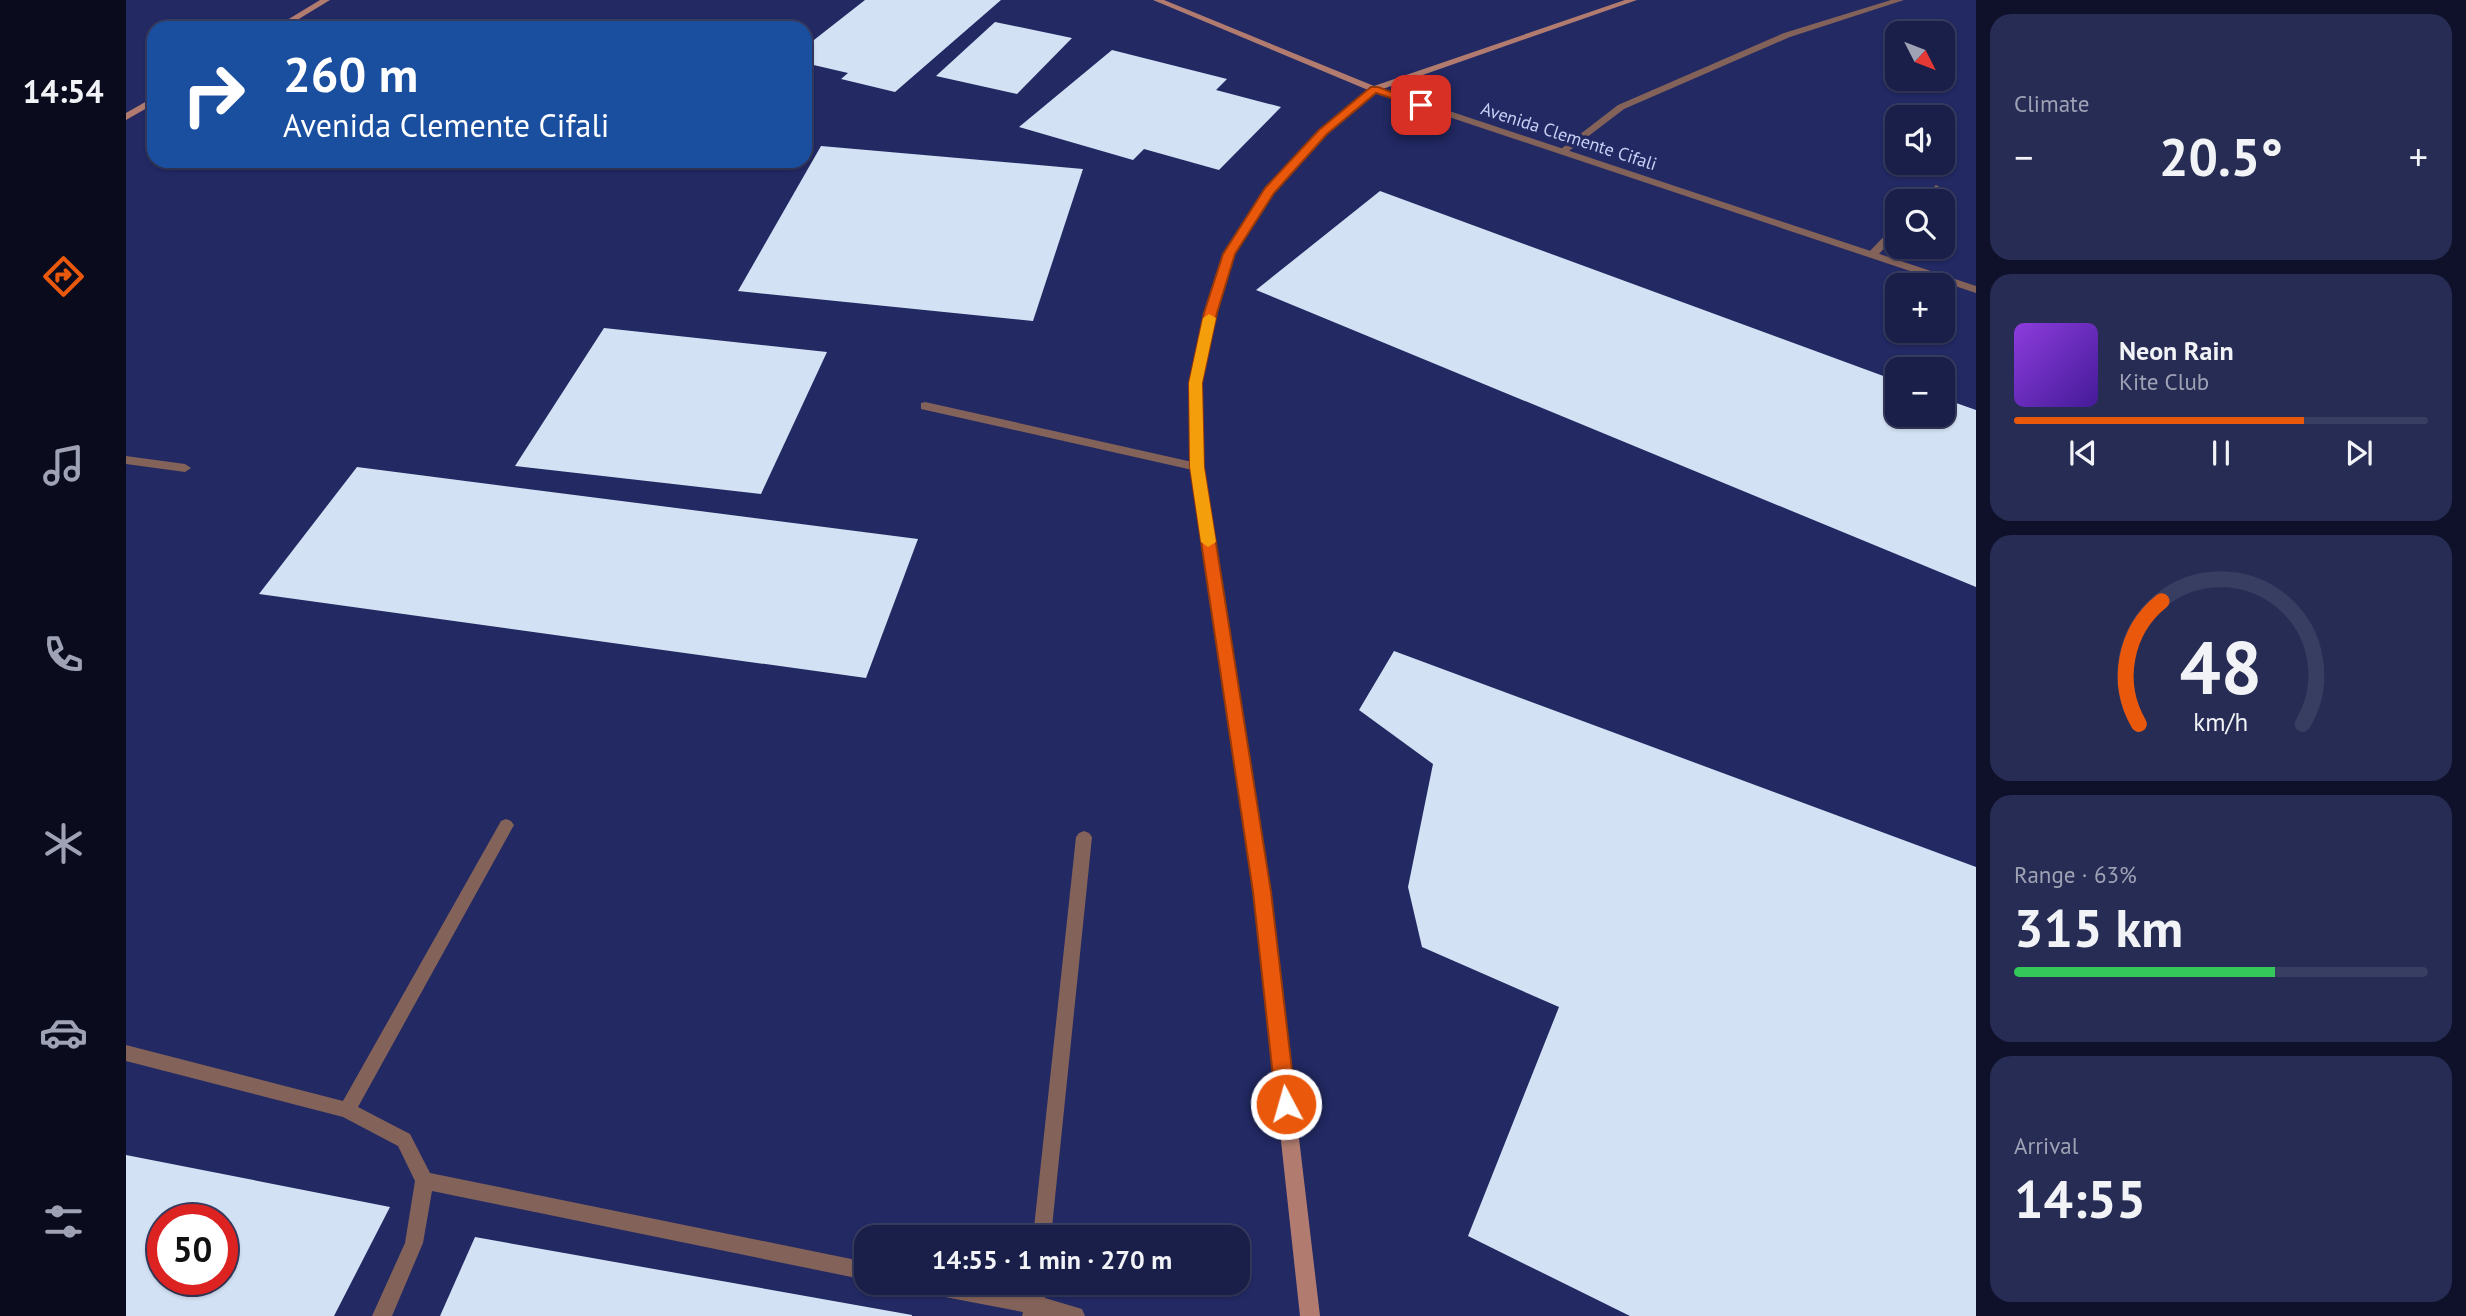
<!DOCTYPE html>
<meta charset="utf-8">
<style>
body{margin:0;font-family:"PT Sans",sans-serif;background:#272c54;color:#f1f3f6;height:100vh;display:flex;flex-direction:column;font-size:26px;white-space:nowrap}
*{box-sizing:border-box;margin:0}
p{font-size:23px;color:#9fa2b5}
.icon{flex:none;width:38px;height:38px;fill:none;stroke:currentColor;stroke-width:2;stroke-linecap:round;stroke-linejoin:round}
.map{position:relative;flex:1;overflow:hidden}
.drawer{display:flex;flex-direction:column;gap:14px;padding:14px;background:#0e1129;width:490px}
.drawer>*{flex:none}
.hud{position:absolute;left:21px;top:21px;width:665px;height:147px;border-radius:21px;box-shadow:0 2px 5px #0004,0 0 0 2px #383d62;background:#1a4fa0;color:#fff;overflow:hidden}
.needle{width:46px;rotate:132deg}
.fabs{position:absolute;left:1759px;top:21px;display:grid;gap:14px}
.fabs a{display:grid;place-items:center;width:70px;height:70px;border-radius:14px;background:#1a1f4a;box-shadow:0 2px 5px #0004,0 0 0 2px #383d62;font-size:35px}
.speed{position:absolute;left:21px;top:1204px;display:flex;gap:14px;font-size:35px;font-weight:700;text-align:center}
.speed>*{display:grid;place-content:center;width:91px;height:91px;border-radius:50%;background:#1a1f4a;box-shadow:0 2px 5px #0004,0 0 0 2px #383d62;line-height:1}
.speed .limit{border:10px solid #d22;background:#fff;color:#111}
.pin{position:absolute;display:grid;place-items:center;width:60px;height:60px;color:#fff;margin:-30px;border-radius:14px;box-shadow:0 4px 10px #0006}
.me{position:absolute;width:77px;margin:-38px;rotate:354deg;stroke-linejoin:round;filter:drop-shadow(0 0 5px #0008)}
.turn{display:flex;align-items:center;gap:24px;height:147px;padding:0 21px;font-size:32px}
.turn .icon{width:91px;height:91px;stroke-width:2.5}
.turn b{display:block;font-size:49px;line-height:60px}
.big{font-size:52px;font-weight:600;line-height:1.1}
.drawer .tile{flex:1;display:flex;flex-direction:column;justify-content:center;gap:10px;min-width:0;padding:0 24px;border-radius:21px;background:#272c54}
.drawer .dial{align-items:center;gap:0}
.dial svg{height:182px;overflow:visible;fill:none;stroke:#383d62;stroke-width:7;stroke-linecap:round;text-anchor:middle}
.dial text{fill:#f1f3f6;stroke:none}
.song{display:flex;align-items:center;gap:21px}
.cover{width:84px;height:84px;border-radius:10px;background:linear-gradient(135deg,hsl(270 70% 55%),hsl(260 70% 35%))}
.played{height:7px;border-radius:4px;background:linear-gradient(90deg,#ea580c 70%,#383d62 70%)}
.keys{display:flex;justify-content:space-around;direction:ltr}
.heat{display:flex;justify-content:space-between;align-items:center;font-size:38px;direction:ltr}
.charge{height:10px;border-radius:5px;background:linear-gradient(90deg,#34c759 63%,#383d62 0)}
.trip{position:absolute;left:728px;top:1225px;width:396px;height:70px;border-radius:21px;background:#1a1f4a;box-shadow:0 2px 5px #0004,0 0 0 2px #383d62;font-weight:600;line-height:70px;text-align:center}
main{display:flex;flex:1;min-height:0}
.dock{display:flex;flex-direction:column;width:126px;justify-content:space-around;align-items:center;background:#0a0c1e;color:#9fa2b5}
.dock .icon{width:49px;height:49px}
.dock .active{color:#ea580c}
.dock b{font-size:32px;color:#f1f3f6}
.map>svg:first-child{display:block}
.building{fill:#d2e1f3;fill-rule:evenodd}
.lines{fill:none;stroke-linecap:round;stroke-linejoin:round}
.lane{fill:#836259;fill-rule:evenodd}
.street{fill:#836259;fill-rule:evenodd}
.secondary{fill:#b17c6f;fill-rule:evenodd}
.route{fill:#ea580c;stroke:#983908;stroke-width:2}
.slow{fill:#f59e0b}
.labels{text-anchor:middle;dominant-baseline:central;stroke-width:7;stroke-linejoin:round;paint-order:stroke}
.far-street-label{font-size:18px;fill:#c7d0f4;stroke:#222963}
</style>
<main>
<nav class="dock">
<b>14:54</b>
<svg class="icon active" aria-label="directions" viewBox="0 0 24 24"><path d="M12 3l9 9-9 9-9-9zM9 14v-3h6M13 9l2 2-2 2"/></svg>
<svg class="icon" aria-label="music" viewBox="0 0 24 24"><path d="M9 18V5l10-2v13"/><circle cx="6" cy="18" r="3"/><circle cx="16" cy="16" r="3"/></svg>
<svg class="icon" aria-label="phone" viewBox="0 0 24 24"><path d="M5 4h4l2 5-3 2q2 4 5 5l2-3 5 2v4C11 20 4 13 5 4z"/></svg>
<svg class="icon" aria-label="climate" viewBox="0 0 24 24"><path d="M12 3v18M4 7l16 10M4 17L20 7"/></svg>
<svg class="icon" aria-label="car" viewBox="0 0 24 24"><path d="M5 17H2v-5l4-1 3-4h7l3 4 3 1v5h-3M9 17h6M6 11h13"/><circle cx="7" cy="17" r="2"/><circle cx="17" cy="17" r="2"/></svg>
<svg class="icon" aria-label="filters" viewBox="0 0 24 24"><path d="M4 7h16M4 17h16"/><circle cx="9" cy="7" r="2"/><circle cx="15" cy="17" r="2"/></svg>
</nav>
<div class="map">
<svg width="1850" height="1316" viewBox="0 0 1850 1316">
<rect width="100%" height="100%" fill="#222963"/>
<!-- building -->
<g class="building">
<polygon points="739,0 875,0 769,92 715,79 722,73 679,63 679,47"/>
<polygon points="869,22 946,38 891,94 810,76"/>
<polygon points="986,50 1101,79 1090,90 1155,107 1093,170 1018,149 1007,160 893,127"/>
<polygon points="695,146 957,169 907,321 612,291"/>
<polygon points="1254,191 1771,381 1771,415 1816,415 1816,398 1850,410 1850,587 1130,290"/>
<polygon points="478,328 701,352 635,494 389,466"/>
<polygon points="231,467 792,539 740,678 133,594"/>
<polygon points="1268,651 1850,867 1850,1316 1504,1316 1342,1236 1433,1007 1296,947 1282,887 1307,764 1233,710"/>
<path d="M0 1155 264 1207 208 1316H0ZM37 1220H96V1279H37Z"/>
<polygon points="349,1237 786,1315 786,1316 314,1316"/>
</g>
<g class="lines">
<!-- lane -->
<g class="lane">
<polygon points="1765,0 1778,0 1664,37 1498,109 1439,154 1431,152 1492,105 1658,33"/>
<polygon points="1810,185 1815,188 1802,201 1792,201"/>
<polygon points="1771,226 1771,235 1750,257 1742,257 1742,253 1767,227"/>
<polygon points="799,402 1071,463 1077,467 1071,471 795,409 795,403"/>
<polygon points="0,456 59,464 65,468 59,472 0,464"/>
<polygon points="380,819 385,821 388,825 232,1107 284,1134 304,1173 740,1262 740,1280 306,1191 297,1243 266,1316 246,1316 279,1243 289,1181 272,1146 217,1117 0,1061 0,1045 217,1101 375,821"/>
<polygon points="958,831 963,833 966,837 925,1237 907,1237 950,837 953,833"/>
<polygon points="788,1283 845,1283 900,1294 901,1283 921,1283 919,1298 956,1309 959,1316 896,1316 897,1312 798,1293 791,1290"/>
</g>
<!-- street -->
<polygon class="street" points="1245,87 1251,87 1850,286 1850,293 1245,91"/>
<!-- secondary -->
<g class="secondary">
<polygon points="194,0 204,0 158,28 148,28"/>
<polygon points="1027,0 1038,0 1248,86 1499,0 1511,0 1251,91 1200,134 1147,193 1108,254 1090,313 1076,383 1077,467 1144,892 1194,1316 1174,1316 1128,892 1065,467 1064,383 1078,313 1098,254 1139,189 1194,130 1242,90"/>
<polygon points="28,97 28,104 0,120 0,113"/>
</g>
</g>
<!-- route -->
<polygon class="route" points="1245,87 1252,87 1300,105 1295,108 1250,93 1201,134 1148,193 1109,254 1091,313 1076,383 1078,467 1145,892 1170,1104 1167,1111 1160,1113 1153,1111 1150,1104 1127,892 1064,467 1063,383 1078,313 1097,254 1139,188 1193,130"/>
<!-- slow -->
<polygon class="slow" points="1083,314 1090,318 1076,383 1078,467 1090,542 1082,547 1075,542 1064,467 1063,383 1077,318"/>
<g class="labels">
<!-- far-street labels -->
<g class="far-street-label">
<text transform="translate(1443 136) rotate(18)">Avenida Clemente Cifali</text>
</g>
</g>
</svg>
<div class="fabs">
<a><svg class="needle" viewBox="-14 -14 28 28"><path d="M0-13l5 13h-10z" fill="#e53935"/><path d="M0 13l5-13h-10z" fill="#9fa2b5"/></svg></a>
<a><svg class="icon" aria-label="sound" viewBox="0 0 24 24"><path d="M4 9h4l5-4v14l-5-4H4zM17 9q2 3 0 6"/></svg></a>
<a><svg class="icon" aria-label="search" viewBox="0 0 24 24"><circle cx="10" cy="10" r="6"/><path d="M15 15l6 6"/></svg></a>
<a>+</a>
<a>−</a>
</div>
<div class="speed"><div class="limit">50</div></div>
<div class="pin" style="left:1295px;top:105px;background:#d93025"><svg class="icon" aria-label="arrive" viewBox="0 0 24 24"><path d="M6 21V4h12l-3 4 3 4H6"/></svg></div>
<svg class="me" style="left:1160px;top:1104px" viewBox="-20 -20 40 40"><circle r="17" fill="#ea580c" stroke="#fff" stroke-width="3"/><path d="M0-11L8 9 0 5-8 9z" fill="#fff"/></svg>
<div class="trip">14:55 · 1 min · 270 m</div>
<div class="hud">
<div class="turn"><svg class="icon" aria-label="right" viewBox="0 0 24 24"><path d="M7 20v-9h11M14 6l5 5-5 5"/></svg><div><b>260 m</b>Avenida Clemente Cifali</div></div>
</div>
</div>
<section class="drawer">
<div class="tile"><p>Climate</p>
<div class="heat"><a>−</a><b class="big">20.5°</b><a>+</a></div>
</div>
<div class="tile">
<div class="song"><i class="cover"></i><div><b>Neon Rain</b><p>Kite Club</p></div></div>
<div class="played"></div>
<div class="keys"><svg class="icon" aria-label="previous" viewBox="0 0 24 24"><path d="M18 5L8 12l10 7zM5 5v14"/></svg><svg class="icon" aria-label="pause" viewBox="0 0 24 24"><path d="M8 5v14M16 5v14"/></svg><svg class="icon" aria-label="next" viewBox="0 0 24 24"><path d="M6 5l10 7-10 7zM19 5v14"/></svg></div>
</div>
<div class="tile dial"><svg viewBox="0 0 100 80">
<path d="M14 69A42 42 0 1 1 86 69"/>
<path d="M14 69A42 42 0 0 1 24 15" stroke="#ea580c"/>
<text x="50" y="56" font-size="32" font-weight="700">48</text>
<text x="50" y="72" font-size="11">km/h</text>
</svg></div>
<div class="tile"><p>Range · 63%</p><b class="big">315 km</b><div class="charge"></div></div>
<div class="tile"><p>Arrival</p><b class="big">14:55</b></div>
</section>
</main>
